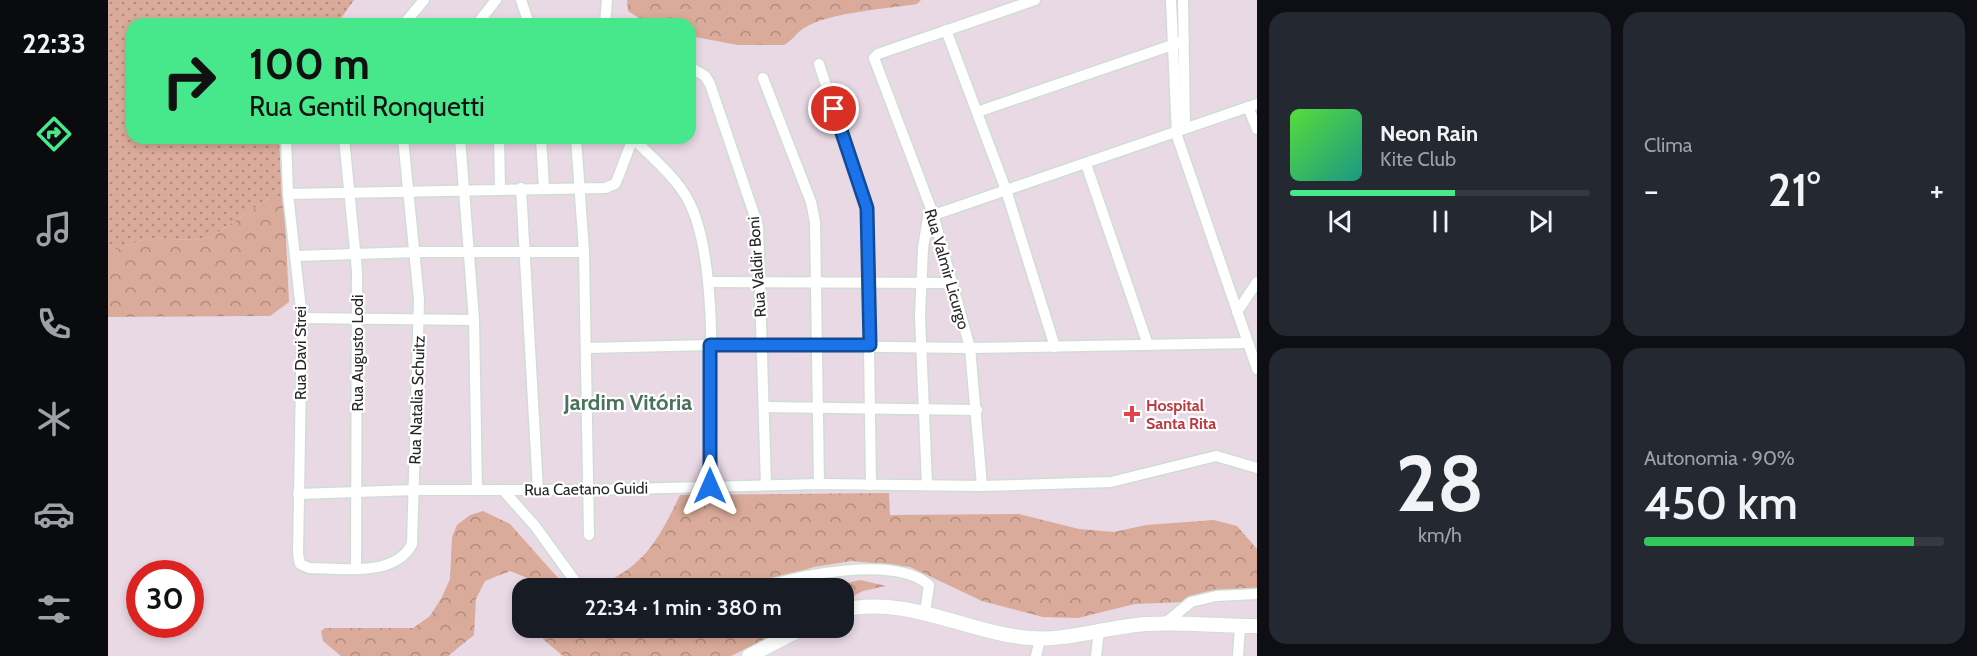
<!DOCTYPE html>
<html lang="pt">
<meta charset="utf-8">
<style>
body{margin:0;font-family:Cabin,sans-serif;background:#242831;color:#f1f3f6;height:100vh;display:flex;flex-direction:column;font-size:22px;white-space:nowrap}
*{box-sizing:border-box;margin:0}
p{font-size:20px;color:#9ea1a6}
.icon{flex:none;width:33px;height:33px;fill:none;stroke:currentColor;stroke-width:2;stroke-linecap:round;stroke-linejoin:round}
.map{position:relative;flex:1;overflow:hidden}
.drawer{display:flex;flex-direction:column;gap:12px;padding:12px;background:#0d0f14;width:720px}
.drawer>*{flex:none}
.banner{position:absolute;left:18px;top:18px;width:570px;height:126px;border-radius:18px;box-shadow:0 3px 9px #0003;background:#47e78b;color:#111;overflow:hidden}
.speed{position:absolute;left:18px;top:560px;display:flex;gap:12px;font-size:30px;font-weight:700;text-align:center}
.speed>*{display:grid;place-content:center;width:78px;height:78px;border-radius:50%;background:#171b24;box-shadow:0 3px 9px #0003;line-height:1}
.speed .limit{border:9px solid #d22;background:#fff;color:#111}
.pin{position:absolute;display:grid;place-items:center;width:51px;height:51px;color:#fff;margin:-26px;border:3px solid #fff;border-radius:50%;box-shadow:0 2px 6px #0007}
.me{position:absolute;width:66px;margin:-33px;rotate:0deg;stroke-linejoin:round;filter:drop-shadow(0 0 4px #0008)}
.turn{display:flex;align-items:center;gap:21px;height:126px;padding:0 24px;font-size:27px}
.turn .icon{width:78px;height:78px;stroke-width:2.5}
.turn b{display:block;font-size:42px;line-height:51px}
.big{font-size:45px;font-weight:600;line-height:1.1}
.drawer .tile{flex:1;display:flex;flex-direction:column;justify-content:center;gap:9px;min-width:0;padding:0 21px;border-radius:18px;background:#242831}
.drawer .dial{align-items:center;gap:0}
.dial b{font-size:78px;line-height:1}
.song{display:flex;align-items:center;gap:18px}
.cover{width:72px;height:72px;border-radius:9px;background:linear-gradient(135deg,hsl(110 70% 55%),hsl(170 70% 35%))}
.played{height:6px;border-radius:3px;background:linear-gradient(90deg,#47e78b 55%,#363941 55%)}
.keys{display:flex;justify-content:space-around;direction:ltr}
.heat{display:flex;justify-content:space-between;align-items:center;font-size:33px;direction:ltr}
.charge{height:9px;border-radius:4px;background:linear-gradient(90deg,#34c759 90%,#363941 0)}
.drawer .tiles{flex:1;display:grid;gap:12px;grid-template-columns:repeat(2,1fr)}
.trip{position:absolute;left:404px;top:578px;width:342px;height:60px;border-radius:18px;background:#171b24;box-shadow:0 3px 9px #0003;font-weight:600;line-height:60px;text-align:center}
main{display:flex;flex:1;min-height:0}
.menu{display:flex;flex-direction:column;width:108px;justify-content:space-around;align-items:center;background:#090b0e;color:#9ea1a6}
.menu .icon{width:42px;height:42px}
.menu .on{color:#47e78b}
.menu b{font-size:27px;color:#f1f3f6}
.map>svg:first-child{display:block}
.grass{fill:url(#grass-dots)}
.forest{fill:url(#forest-crowns)}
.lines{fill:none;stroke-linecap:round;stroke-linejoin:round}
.minor-casing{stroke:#cfded5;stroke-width:13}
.tertiary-casing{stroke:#cfded5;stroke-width:16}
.minor{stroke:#fff;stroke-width:10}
.tertiary{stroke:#fff;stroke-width:14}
.route-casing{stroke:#114b97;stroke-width:15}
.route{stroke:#1a73e8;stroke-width:10}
.health-dot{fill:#e0444e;stroke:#fff;stroke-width:2}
.labels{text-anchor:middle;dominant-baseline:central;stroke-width:4.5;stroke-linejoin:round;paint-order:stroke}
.street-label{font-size:16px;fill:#272727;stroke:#fff}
.health-label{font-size:16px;font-weight:bold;fill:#be3a42;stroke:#fff;text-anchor:start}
.district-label{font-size:22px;font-weight:bold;fill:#4c725c;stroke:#fff}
</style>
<main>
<nav class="menu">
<b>22:33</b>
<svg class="icon on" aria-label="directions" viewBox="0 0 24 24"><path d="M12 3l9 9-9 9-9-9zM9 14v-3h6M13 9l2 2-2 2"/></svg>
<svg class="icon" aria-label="music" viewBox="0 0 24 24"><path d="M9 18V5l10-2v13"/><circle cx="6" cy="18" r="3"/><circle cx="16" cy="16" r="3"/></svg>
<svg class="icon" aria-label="phone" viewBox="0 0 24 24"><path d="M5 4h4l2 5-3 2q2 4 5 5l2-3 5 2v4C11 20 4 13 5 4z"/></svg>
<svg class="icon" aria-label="climate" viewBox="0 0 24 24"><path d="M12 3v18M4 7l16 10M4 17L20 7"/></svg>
<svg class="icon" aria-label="car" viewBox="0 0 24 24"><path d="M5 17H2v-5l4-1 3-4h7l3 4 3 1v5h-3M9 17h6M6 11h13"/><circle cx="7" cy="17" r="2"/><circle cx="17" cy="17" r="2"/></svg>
<svg class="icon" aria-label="filters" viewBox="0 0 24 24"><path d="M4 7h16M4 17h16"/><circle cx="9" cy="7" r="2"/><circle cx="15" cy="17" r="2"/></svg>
</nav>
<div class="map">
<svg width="1149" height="656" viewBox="0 0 1149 656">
<defs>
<pattern id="grass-dots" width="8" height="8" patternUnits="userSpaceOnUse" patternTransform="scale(1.5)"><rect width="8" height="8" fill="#daab9a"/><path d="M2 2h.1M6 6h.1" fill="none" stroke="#b18b7e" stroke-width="1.8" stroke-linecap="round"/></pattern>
<pattern id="forest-crowns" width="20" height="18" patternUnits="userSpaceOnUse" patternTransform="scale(1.5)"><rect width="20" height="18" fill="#daab9a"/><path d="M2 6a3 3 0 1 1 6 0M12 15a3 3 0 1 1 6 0" fill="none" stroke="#b18b7e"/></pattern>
</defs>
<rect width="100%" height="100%" fill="#e8d9e5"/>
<!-- grass -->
<polygon class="grass" points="0,0 246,0 229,24 24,24 24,138 171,138 174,197 163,197 103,237 86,240 40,238 0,253"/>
<!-- forest -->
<g class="forest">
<path d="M519 0H813L809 4C778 9 722 12 696 28 688 33 684 41 676 45H630L582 36V24H540L520 11Z"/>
<polygon points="163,197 176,197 181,302 162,316 0,317 0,253 40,238 86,240 103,237"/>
<path d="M781 493 782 515 911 514 971 529 1006 532 1038 525 1106 520 1129 526 1149 549V599L1027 604 970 618 935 617 874 601 802 567 744 561 706 567 640 588H491C501 580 513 575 523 567 547 548 559 522 572 495Z"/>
<polygon points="375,511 402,524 459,588 428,588 422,579 402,571 377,581 368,599 366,635 340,656 233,656 215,641 213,631 217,628 305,628 322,616 334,597 342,579 344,537 349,525 362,515"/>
<polygon points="752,580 778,586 755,591 735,601 735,588 717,588"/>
<polygon points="428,627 680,627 623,656 455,656 436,640"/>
</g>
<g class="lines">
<!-- minor casing -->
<g class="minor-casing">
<g id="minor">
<polyline points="413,0 421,24"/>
<polyline points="1063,0 1069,136 1149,369"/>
<polyline points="1075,0 1077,127"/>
<polyline points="296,24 316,0"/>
<polyline points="369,24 388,0"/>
<polyline points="497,24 499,0"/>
<polyline points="838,30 898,190 947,347"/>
<polyline points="711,64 759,208 763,485"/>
<polyline points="582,67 597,76 602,84 650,226 658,485"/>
<polyline points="655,78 703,202 707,222 711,484"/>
<polyline points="1140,107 1149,129"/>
<polyline points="869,112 1076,41"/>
<path d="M178 138 180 194 194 318 190 554 192 564 201 568C231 568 287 578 304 544L311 300 295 138"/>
<polyline points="236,138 249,271 248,568"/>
<polyline points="352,138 366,320 369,490"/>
<polyline points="391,138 392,188"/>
<polyline points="433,138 436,188"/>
<polyline points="468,138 476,252 481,535"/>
<path d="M525 138C543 157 568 177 580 200 613 260 602 414 602 486"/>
<polyline points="978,164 1040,345"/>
<polyline points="413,188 430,490"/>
<polyline points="180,194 497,188 507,184 509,180 525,138"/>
<polyline points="188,256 308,252 476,252"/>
<polyline points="600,282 844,283"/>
<polyline points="1129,312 1149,282"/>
<polyline points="194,318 366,320"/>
<polyline points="479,348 602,345 862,348 1140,343"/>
<polyline points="656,407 869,410"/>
<polyline points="819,485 812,316 815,248 820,217 1149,104"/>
<polyline points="874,486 862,348 825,214 766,58 770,54 927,0"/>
<polyline points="395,490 427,526 472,588"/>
<polyline points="190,494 307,490 481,490 711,484 874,486 1003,482 1108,456 1149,468"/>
<path d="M652 588C692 575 786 555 821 585L817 613"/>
<polyline points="1056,624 1083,602 1108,596 1149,594"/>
<polyline points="928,656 932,639"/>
<polyline points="988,656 991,631"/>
<polyline points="1130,656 1132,626"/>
</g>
</g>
<!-- tertiary casing -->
<g class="tertiary-casing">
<g id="tertiary">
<path d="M735 610C800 595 859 633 922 638 962 641 1000 626 1040 624 1076 622 1112 626 1149 626"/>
<polyline points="641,656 697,627"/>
</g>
</g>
<!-- minor -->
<use href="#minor" class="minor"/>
<!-- tertiary -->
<use href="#tertiary" class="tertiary"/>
</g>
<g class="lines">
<!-- route casing -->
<g class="route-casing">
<polyline id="route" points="602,486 602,345 762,345 759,208 726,109"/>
</g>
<!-- route -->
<use href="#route" class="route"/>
</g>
<!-- markers -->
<path class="health-dot" d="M1021 405h6v6h6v6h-6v6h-6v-6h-6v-6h6z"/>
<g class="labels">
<!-- street labels -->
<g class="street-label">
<text transform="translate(649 267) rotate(-94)">Rua Valdir Boni</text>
<text transform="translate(839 269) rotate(74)">Rua Valmir Licurgo</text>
<text transform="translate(192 353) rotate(-90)">Rua Davi Strei</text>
<text transform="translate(249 353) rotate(-90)">Rua Augusto Lodi</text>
<text transform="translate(309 400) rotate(-88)">Rua Natalia Schuitz</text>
<text transform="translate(478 489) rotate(-1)">Rua Caetano Guidi</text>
</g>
<!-- health labels -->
<g class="health-label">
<text x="1038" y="405">Hospital<tspan x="1038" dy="18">Santa Rita</tspan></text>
</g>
<!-- district labels -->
<g class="district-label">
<text x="520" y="402">Jardim Vitória</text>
</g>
</g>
</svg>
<div class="speed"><div class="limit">30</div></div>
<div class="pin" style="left:726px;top:109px;background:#d93025"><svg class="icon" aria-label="arrive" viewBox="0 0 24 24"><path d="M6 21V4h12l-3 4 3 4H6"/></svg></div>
<svg class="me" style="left:602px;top:486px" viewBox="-20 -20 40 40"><path d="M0-17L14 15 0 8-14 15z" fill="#1a73e8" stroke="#fff" stroke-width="4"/></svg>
<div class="trip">22:34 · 1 min · 380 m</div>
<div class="banner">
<div class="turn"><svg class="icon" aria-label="right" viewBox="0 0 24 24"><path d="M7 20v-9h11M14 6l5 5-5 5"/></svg><div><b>100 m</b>Rua Gentil Ronquetti</div></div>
</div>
</div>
<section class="drawer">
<div class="tiles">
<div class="tile">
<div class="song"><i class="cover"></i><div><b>Neon Rain</b><p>Kite Club</p></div></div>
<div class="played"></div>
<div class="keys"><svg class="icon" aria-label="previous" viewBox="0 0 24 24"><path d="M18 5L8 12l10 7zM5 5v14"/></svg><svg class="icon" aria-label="pause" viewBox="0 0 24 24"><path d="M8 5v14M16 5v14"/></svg><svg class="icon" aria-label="next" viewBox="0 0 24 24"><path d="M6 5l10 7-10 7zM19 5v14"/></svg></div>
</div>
<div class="tile"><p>Clima</p>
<div class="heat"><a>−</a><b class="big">21°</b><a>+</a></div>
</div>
<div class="tile dial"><b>28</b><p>km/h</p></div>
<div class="tile"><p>Autonomia · 90%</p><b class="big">450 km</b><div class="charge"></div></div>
</div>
</section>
</main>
